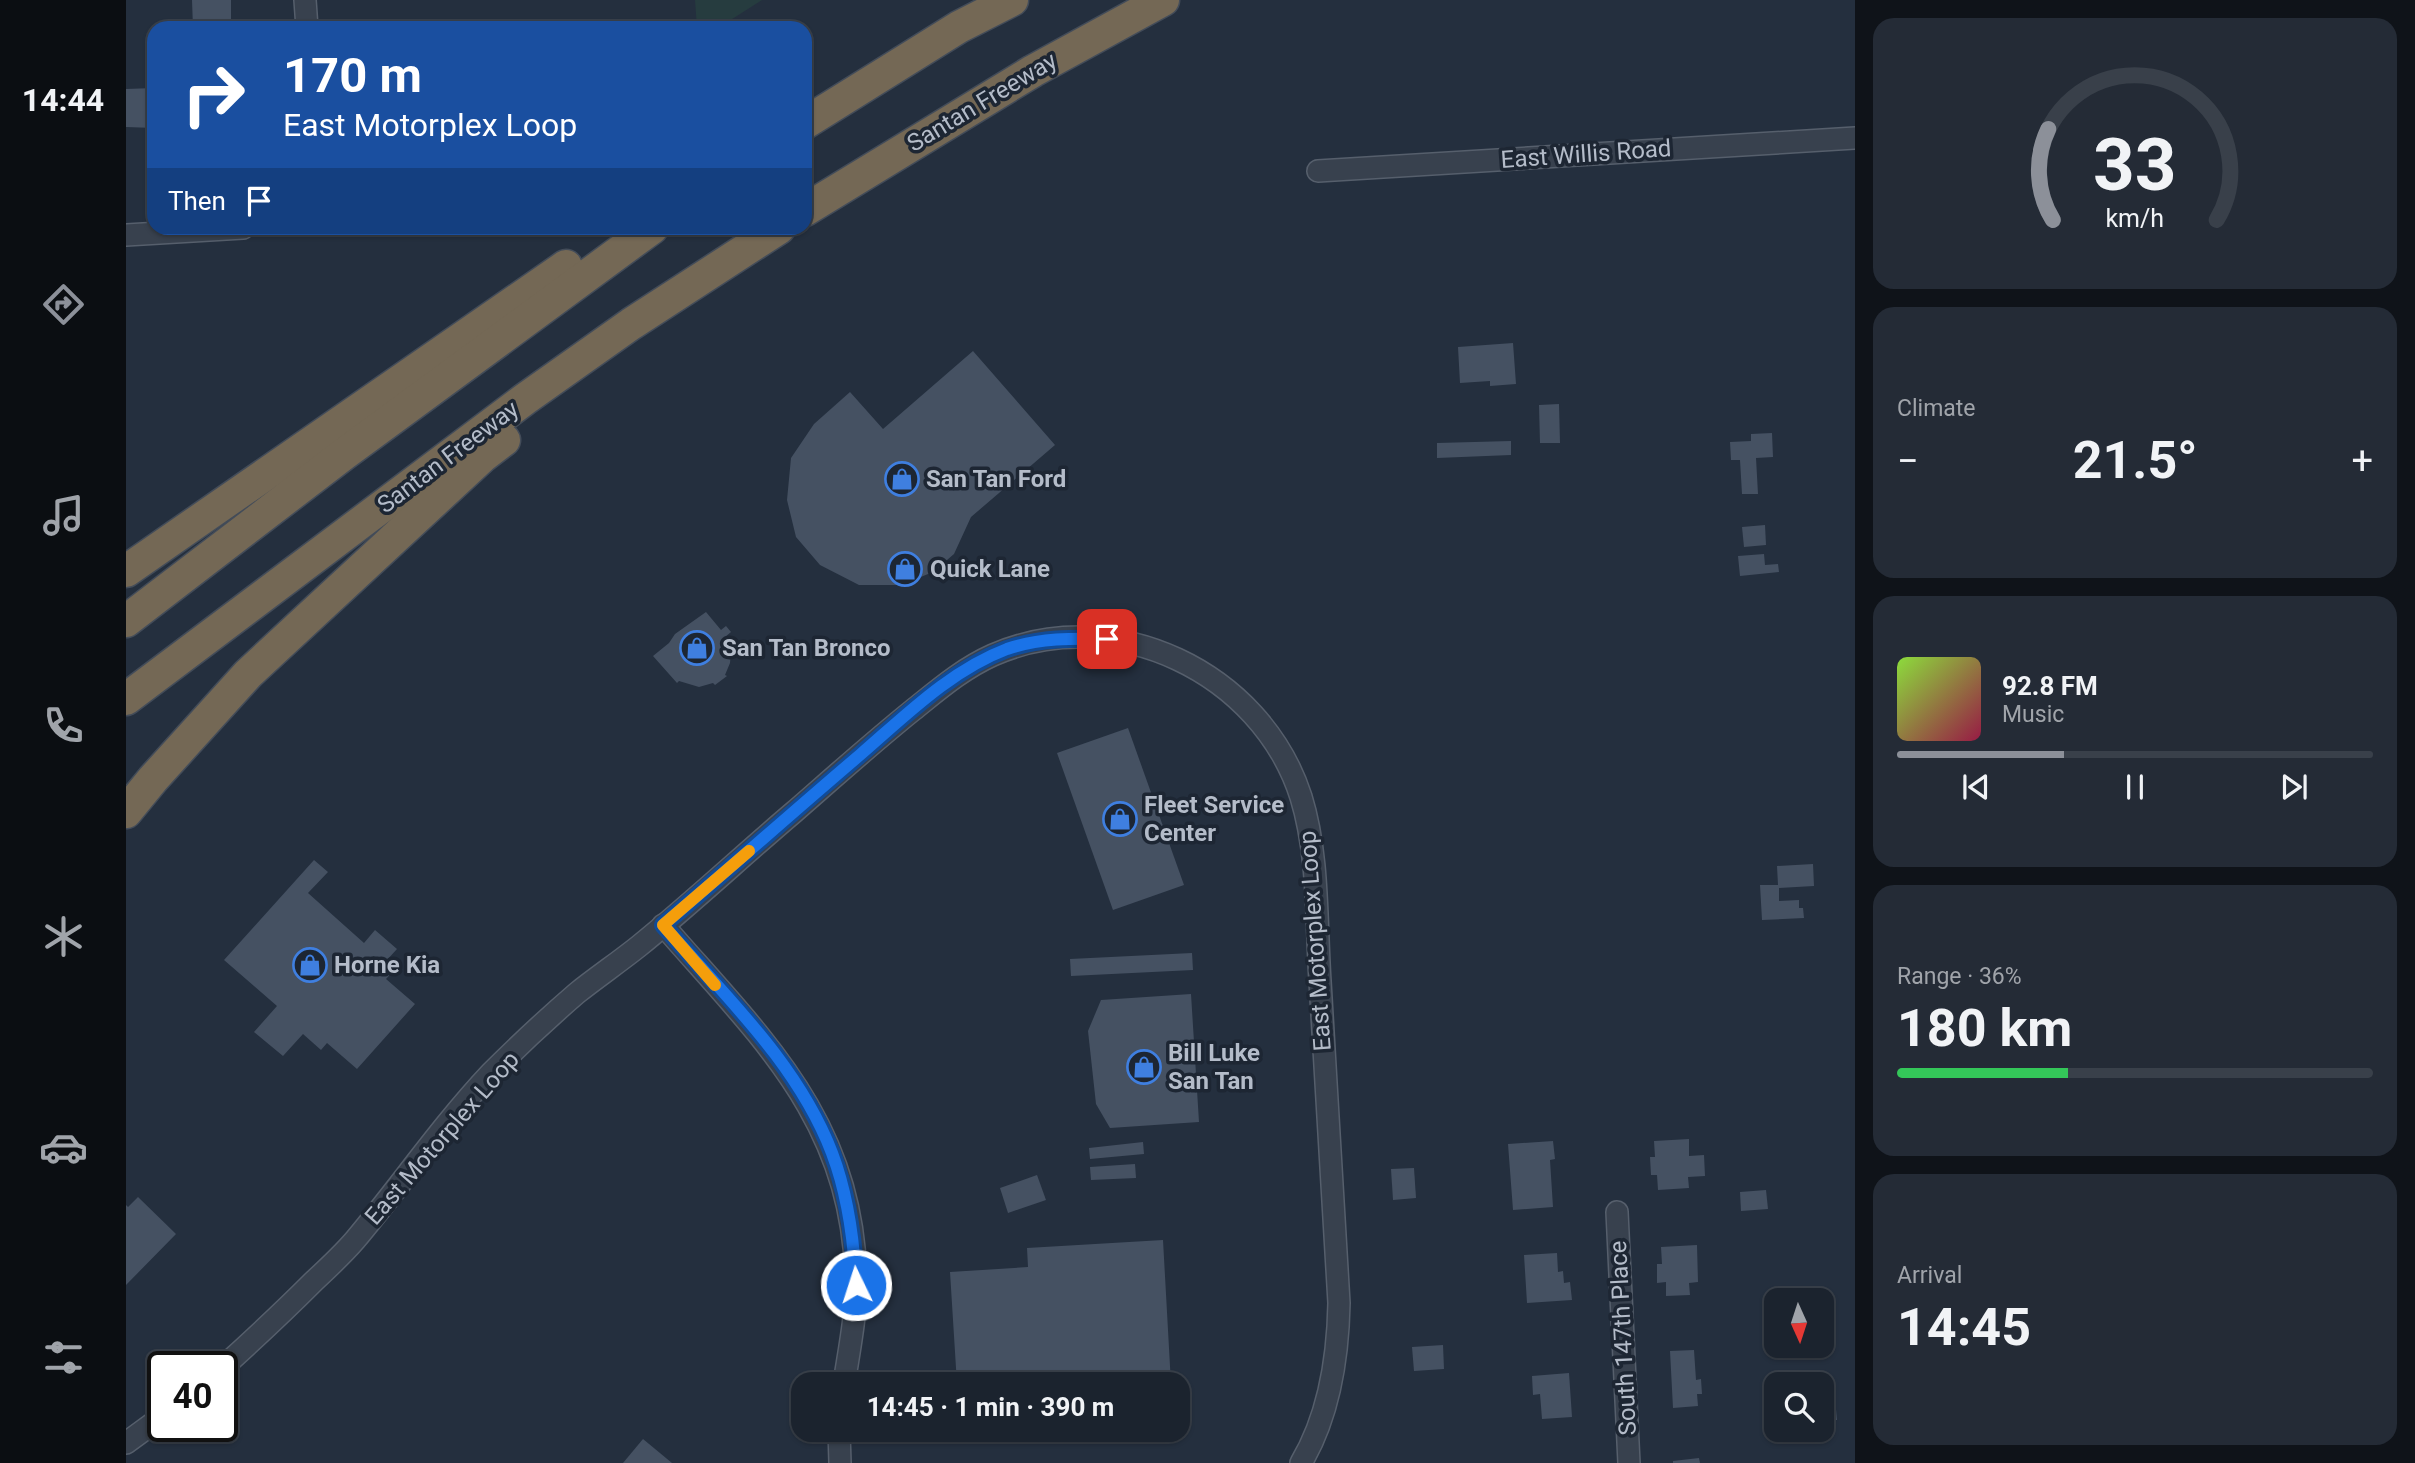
<!DOCTYPE html>
<meta charset="utf-8">
<style>
body{margin:0;font-family:Roboto,sans-serif;background:#242b36;color:#f1f3f6;height:100vh;display:flex;flex-direction:column;font-size:26px;white-space:nowrap}
*{box-sizing:border-box;margin:0}
p{font-size:23px;color:#a0a4aa}
.icon{flex:none;width:38px;height:38px;fill:none;stroke:currentColor;stroke-width:2;stroke-linecap:round;stroke-linejoin:round}
.map{position:relative;flex:1;overflow:hidden}
.side{display:flex;flex-direction:column;gap:18px;padding:18px;background:#0f1319;width:560px}
.side>*{flex:none}
.banner{position:absolute;left:21px;top:21px;width:665px;height:214px;border-radius:21px;box-shadow:0 2px 5px #0004,0 0 0 2px #39404a;background:#1a4fa0;color:#fff;overflow:hidden}
.needle{width:46px;rotate:177deg}
.fabs{position:absolute;left:1638px;top:1288px;display:grid;gap:14px}
.fabs a{display:grid;place-items:center;width:70px;height:70px;border-radius:14px;background:#1b232e;box-shadow:0 2px 5px #0004,0 0 0 2px #39404a;font-size:35px}
.speed{position:absolute;left:21px;top:1351px;display:flex;gap:14px;font-size:35px;font-weight:700;text-align:center}
.speed>*{display:grid;place-content:center;width:91px;height:91px;border-radius:50%;background:#1b232e;box-shadow:0 2px 5px #0004,0 0 0 2px #39404a;line-height:1}
.speed .limit{border:4px solid #111;border-radius:10px;background:#fff;color:#111}
.pin{position:absolute;display:grid;place-items:center;width:60px;height:60px;color:#fff;margin:-30px;border-radius:14px;box-shadow:0 4px 10px #0006}
.me{position:absolute;width:77px;margin:-38px;rotate:356deg;stroke-linejoin:round;filter:drop-shadow(0 0 5px #0008)}
.turn{display:flex;align-items:center;gap:24px;height:147px;padding:0 21px;font-size:32px}
.turn .icon{width:91px;height:91px;stroke-width:2.5}
.turn b{display:block;font-size:49px;line-height:60px}
.then{display:flex;align-items:center;height:66px;padding:0 21px;background:#0003;gap:14px;font-size:26px}
.big{font-size:52px;font-weight:700;line-height:1.1}
.side .card{flex:1;display:flex;flex-direction:column;justify-content:center;gap:10px;min-width:0;padding:0 24px;border-radius:21px;background:#242b36}
.side .dial{align-items:center;gap:0}
.dial svg{height:182px;overflow:visible;fill:none;stroke:#39404a;stroke-width:7;stroke-linecap:round;text-anchor:middle}
.dial text{fill:#f1f3f6;stroke:none}
.song{display:flex;align-items:center;gap:21px}
.cover{width:84px;height:84px;border-radius:10px;background:linear-gradient(135deg,hsl(90 70% 55%),hsl(340 70% 35%))}
.played{height:7px;border-radius:4px;background:linear-gradient(90deg,#8c9099 35%,#39404a 35%)}
.keys{display:flex;justify-content:space-around;direction:ltr}
.heat{display:flex;justify-content:space-between;align-items:center;font-size:38px;direction:ltr}
.charge{height:10px;border-radius:5px;background:linear-gradient(90deg,#34c759 36%,#39404a 0)}
.trip{position:absolute;left:665px;top:1372px;width:399px;height:70px;border-radius:21px;background:#1b232e;box-shadow:0 2px 5px #0004,0 0 0 2px #39404a;font-weight:700;line-height:70px;text-align:center}
main{display:flex;flex:1;min-height:0}
.tab-bar{display:flex;flex-direction:column;width:126px;justify-content:space-around;align-items:center;background:#0b0e12;color:#a0a4aa}
.tab-bar .icon{width:49px;height:49px}
.tab-bar .active{color:#8c9099}
.tab-bar b{font-size:32px;color:#f1f3f6}
.map>svg:first-child{display:block}
.green{fill:#263c3f}
.building{fill:#455162}
.lines{fill:none;stroke-linecap:round;stroke-linejoin:round}
.minor-casing{stroke:#565f6c;stroke-width:24}
.highway-casing{stroke:#434c59;stroke-width:35}
.minor{stroke:#38414e;stroke-width:21}
.highway{stroke:#746855;stroke-width:32}
.route-casing{stroke:#114b97;stroke-width:18}
.route{stroke:#1a73e8;stroke-width:12}
.slow{stroke:#f59e0b;stroke-width:12}
.labels{text-anchor:middle;dominant-baseline:central;stroke-width:7;stroke-linejoin:round;paint-order:stroke}
.street-label{font-size:24px;fill:#b4bcc9;stroke:#1d2633}
.poi-label{font-size:24px;font-weight:bold;fill:#b4bcc9;stroke:#1d2633;text-anchor:start}
</style>
<main>
<nav class="tab-bar">
<b>14:44</b>
<svg class="icon active" aria-label="directions" viewBox="0 0 24 24"><path d="M12 3l9 9-9 9-9-9zM9 14v-3h6M13 9l2 2-2 2"/></svg>
<svg class="icon" aria-label="music" viewBox="0 0 24 24"><path d="M9 18V5l10-2v13"/><circle cx="6" cy="18" r="3"/><circle cx="16" cy="16" r="3"/></svg>
<svg class="icon" aria-label="phone" viewBox="0 0 24 24"><path d="M5 4h4l2 5-3 2q2 4 5 5l2-3 5 2v4C11 20 4 13 5 4z"/></svg>
<svg class="icon" aria-label="climate" viewBox="0 0 24 24"><path d="M12 3v18M4 7l16 10M4 17L20 7"/></svg>
<svg class="icon" aria-label="car" viewBox="0 0 24 24"><path d="M5 17H2v-5l4-1 3-4h7l3 4 3 1v5h-3M9 17h6M6 11h13"/><circle cx="7" cy="17" r="2"/><circle cx="17" cy="17" r="2"/></svg>
<svg class="icon" aria-label="filters" viewBox="0 0 24 24"><path d="M4 7h16M4 17h16"/><circle cx="9" cy="7" r="2"/><circle cx="15" cy="17" r="2"/></svg>
</nav>
<div class="map">
<svg width="1729" height="1463" viewBox="0 0 1729 1463">
<rect width="100%" height="100%" fill="#242f3e"/>
<!-- green -->
<polygon class="green" points="569,0 636,0 592,28 571,28"/>
<!-- building -->
<g class="building">
<polygon points="66,0 105,0 105,24 107,24 107,28 67,28"/>
<polygon points="28,88 28,128 0,127 0,89"/>
<polygon points="1387,343 1390,384 1364,386 1364,381 1334,383 1332,347"/>
<polygon points="847,351 929,445 845,517 828,554 807,572 775,585 733,585 694,565 670,537 661,500 665,458 688,424 724,392 757,429"/>
<polygon points="1433,404 1434,443 1414,443 1413,405"/>
<polygon points="1646,433 1647,457 1630,458 1632,494 1616,494 1614,460 1605,460 1604,442 1625,441 1625,434"/>
<polygon points="1385,441 1385,455 1311,458 1311,443"/>
<polygon points="1639,525 1640,545 1618,547 1616,527"/>
<polygon points="1638,554 1639,565 1652,564 1653,572 1614,576 1612,556"/>
<polygon points="580,612 595,630 600,626 605,632 599,637 605,652 604,663 599,675 601,676 589,685 587,683 573,687 553,681 551,683 527,656 543,643 549,634"/>
<polygon points="1002,728 1058,885 987,910 931,753"/>
<polygon points="188,860 202,872 182,893 238,943 249,930 271,949 260,961 269,969 260,979 289,1004 231,1069 201,1043 195,1050 177,1034 157,1056 128,1032 151,1006 98,960"/>
<polygon points="1687,864 1688,886 1653,888 1653,901 1673,900 1673,908 1677,908 1678,918 1636,920 1634,885 1652,885 1651,866"/>
<polygon points="1066,953 1067,970 945,976 944,959"/>
<polygon points="1065,994 1073,1122 984,1128 970,1104 962,1031 975,1000"/>
<polygon points="1563,1139 1563,1156 1578,1155 1579,1176 1562,1177 1563,1188 1532,1190 1531,1175 1525,1175 1524,1157 1529,1157 1528,1141"/>
<polygon points="1427,1141 1429,1159 1424,1160 1427,1207 1387,1210 1382,1144"/>
<polygon points="1017,1142 1018,1154 964,1159 963,1148"/>
<polygon points="1009,1164 1010,1178 965,1180 964,1167"/>
<polygon points="1288,1168 1290,1198 1267,1200 1265,1169"/>
<polygon points="911,1175 920,1200 882,1213 874,1188"/>
<polygon points="1640,1190 1642,1209 1615,1211 1614,1192"/>
<polygon points="12,1197 50,1234 0,1285 0,1205 2,1207"/>
<polygon points="1037,1240 1045,1384 831,1384 824,1272 902,1267 901,1248"/>
<polygon points="1571,1245 1572,1282 1563,1283 1564,1295 1540,1296 1540,1282 1531,1283 1531,1264 1536,1264 1535,1247"/>
<polygon points="1431,1253 1432,1272 1437,1271 1438,1283 1444,1282 1446,1300 1401,1303 1398,1255"/>
<polygon points="1317,1345 1318,1369 1288,1371 1286,1347"/>
<polygon points="1568,1350 1570,1380 1575,1379 1576,1394 1571,1394 1572,1406 1547,1408 1544,1351"/>
<polygon points="1443,1373 1446,1417 1416,1419 1414,1394 1407,1395 1406,1376"/>
<polygon points="1709,1398 1711,1420 1696,1421 1696,1399"/>
<polygon points="517,1439 546,1463 497,1463"/>
<polygon points="1573,1458 1574,1463 1547,1463 1547,1461"/>
</g>
<g class="lines">
<!-- minor casing -->
<g class="minor-casing">
<g id="minor">
<polyline points="179,0 181,28"/>
<polyline points="1192,171 1729,138"/>
<polyline points="0,235 117,228"/>
<path d="M537 925C636 1039 728 1121 730 1283 730 1317 723 1351 718 1384"/>
<polyline points="1491,1212 1503,1463"/>
<path d="M96 1368C127 1340 158 1311 188 1281 202 1268 217 1254 229 1240 275 1185 316 1125 365 1073 392 1046 422 1018 451 993 471 977 493 962 513 946 566 903 616 856 668 812 707 778 746 743 787 710 812 690 836 669 867 655 988 602 1135 672 1175 797 1193 855 1190 921 1194 981 1200 1088 1207 1195 1213 1303 1212 1357 1203 1416 1175 1463"/>
<polyline points="713,1430 714,1463"/>
<polyline points="0,1443 37,1416"/>
</g>
</g>
<!-- highway casing -->
<g class="highway-casing">
<g id="highway">
<polyline points="679,123 833,27 886,0"/>
<polyline points="679,210 907,71 1037,0"/>
<polyline points="0,571 440,266"/>
<polyline points="0,621 218,454 526,228"/>
<polyline points="0,699 399,399 505,324 653,228"/>
<polyline points="0,812 27,779 122,674 357,456 378,440"/>
</g>
</g>
<!-- minor -->
<use href="#minor" class="minor"/>
<!-- highway -->
<use href="#highway" class="highway"/>
</g>
<g class="lines">
<!-- route casing -->
<g class="route-casing">
<path id="route" d="M730 1285C728 1241 722 1195 706 1153 672 1064 599 996 537 925 603 869 668 811 735 754 779 716 825 670 881 649 913 638 947 638 981 639"/>
</g>
<!-- route -->
<use href="#route" class="route"/>
<!-- slow -->
<polyline class="slow" points="589,985 537,925 623,851"/>
</g>
<!-- icons -->
<defs>
<g id="shop-ring" transform="scale(1.75)"><circle r="9.5" fill="#1d2633" stroke="#3f7fe0" stroke-width="1.5"/><path d="M-5-2.5h2.3a2.7 3.5 0 0 1 5.4 0H5L5.5 6h-11ZM-1.5-2.5h3a1.5 2.3 0 0 0-3 0Z" fill="#3f7fe0"/></g>
</defs>
<g fill-rule="evenodd">
<use href="#shop-ring" x="776" y="479"/>
<use href="#shop-ring" x="779" y="569"/>
<use href="#shop-ring" x="571" y="648"/>
<use href="#shop-ring" x="994" y="819"/>
<use href="#shop-ring" x="184" y="965"/>
<use href="#shop-ring" x="1018" y="1067"/>
</g>
<g class="labels">
<!-- street labels -->
<g class="street-label">
<text transform="translate(856 102) rotate(-31)">Santan Freeway</text>
<text transform="translate(1460 154) rotate(-4)">East Willis Road</text>
<text transform="translate(322 457) rotate(-37)">Santan Freeway</text>
<text transform="translate(1189 941) rotate(-94)">East Motorplex Loop</text>
<text transform="translate(316 1138) rotate(-49)">East Motorplex Loop</text>
<text transform="translate(1497 1338) rotate(-93)">South 147th Place</text>
</g>
<!-- poi labels -->
<g class="poi-label">
<text x="800" y="479">San Tan Ford</text>
<text x="804" y="569">Quick Lane</text>
<text x="596" y="648">San Tan Bronco</text>
<text x="1018" y="805">Fleet Service<tspan x="1018" dy="28">Center</tspan></text>
<text x="208" y="965">Horne Kia</text>
<text x="1042" y="1053">Bill Luke<tspan x="1042" dy="28">San Tan</tspan></text>
</g>
</g>
</svg>
<div class="fabs">
<a><svg class="needle" viewBox="-14 -14 28 28"><path d="M0-13l5 13h-10z" fill="#e53935"/><path d="M0 13l5-13h-10z" fill="#a0a4aa"/></svg></a>
<a><svg class="icon" aria-label="search" viewBox="0 0 24 24"><circle cx="10" cy="10" r="6"/><path d="M15 15l6 6"/></svg></a>
</div>
<div class="speed"><div class="limit">40</div></div>
<div class="pin" style="left:981px;top:639px;background:#d93025"><svg class="icon" aria-label="arrive" viewBox="0 0 24 24"><path d="M6 21V4h12l-3 4 3 4H6"/></svg></div>
<svg class="me" style="left:730px;top:1285px" viewBox="-20 -20 40 40"><circle r="17" fill="#1a73e8" stroke="#fff" stroke-width="3"/><path d="M0-11L8 9 0 5-8 9z" fill="#fff"/></svg>
<div class="trip">14:45 · 1 min · 390 m</div>
<div class="banner">
<div class="turn"><svg class="icon" aria-label="right" viewBox="0 0 24 24"><path d="M7 20v-9h11M14 6l5 5-5 5"/></svg><div><b>170 m</b>East Motorplex Loop</div></div>
<div class="then">Then<svg class="icon" aria-label="arrive" viewBox="0 0 24 24"><path d="M6 21V4h12l-3 4 3 4H6"/></svg></div>
</div>
</div>
<section class="side">
<div class="card dial"><svg viewBox="0 0 100 80">
<path d="M14 69A42 42 0 1 1 86 69"/>
<path d="M14 69A42 42 0 0 1 12 29" stroke="#8c9099"/>
<text x="50" y="56" font-size="32" font-weight="700">33</text>
<text x="50" y="72" font-size="11">km/h</text>
</svg></div>
<div class="card"><p>Climate</p>
<div class="heat"><a>−</a><b class="big">21.5°</b><a>+</a></div>
</div>
<div class="card">
<div class="song"><i class="cover"></i><div><b>92.8 FM</b><p>Music</p></div></div>
<div class="played"></div>
<div class="keys"><svg class="icon" aria-label="previous" viewBox="0 0 24 24"><path d="M18 5L8 12l10 7zM5 5v14"/></svg><svg class="icon" aria-label="pause" viewBox="0 0 24 24"><path d="M8 5v14M16 5v14"/></svg><svg class="icon" aria-label="next" viewBox="0 0 24 24"><path d="M6 5l10 7-10 7zM19 5v14"/></svg></div>
</div>
<div class="card"><p>Range · 36%</p><b class="big">180 km</b><div class="charge"></div></div>
<div class="card"><p>Arrival</p><b class="big">14:45</b></div>
</section>
</main>
